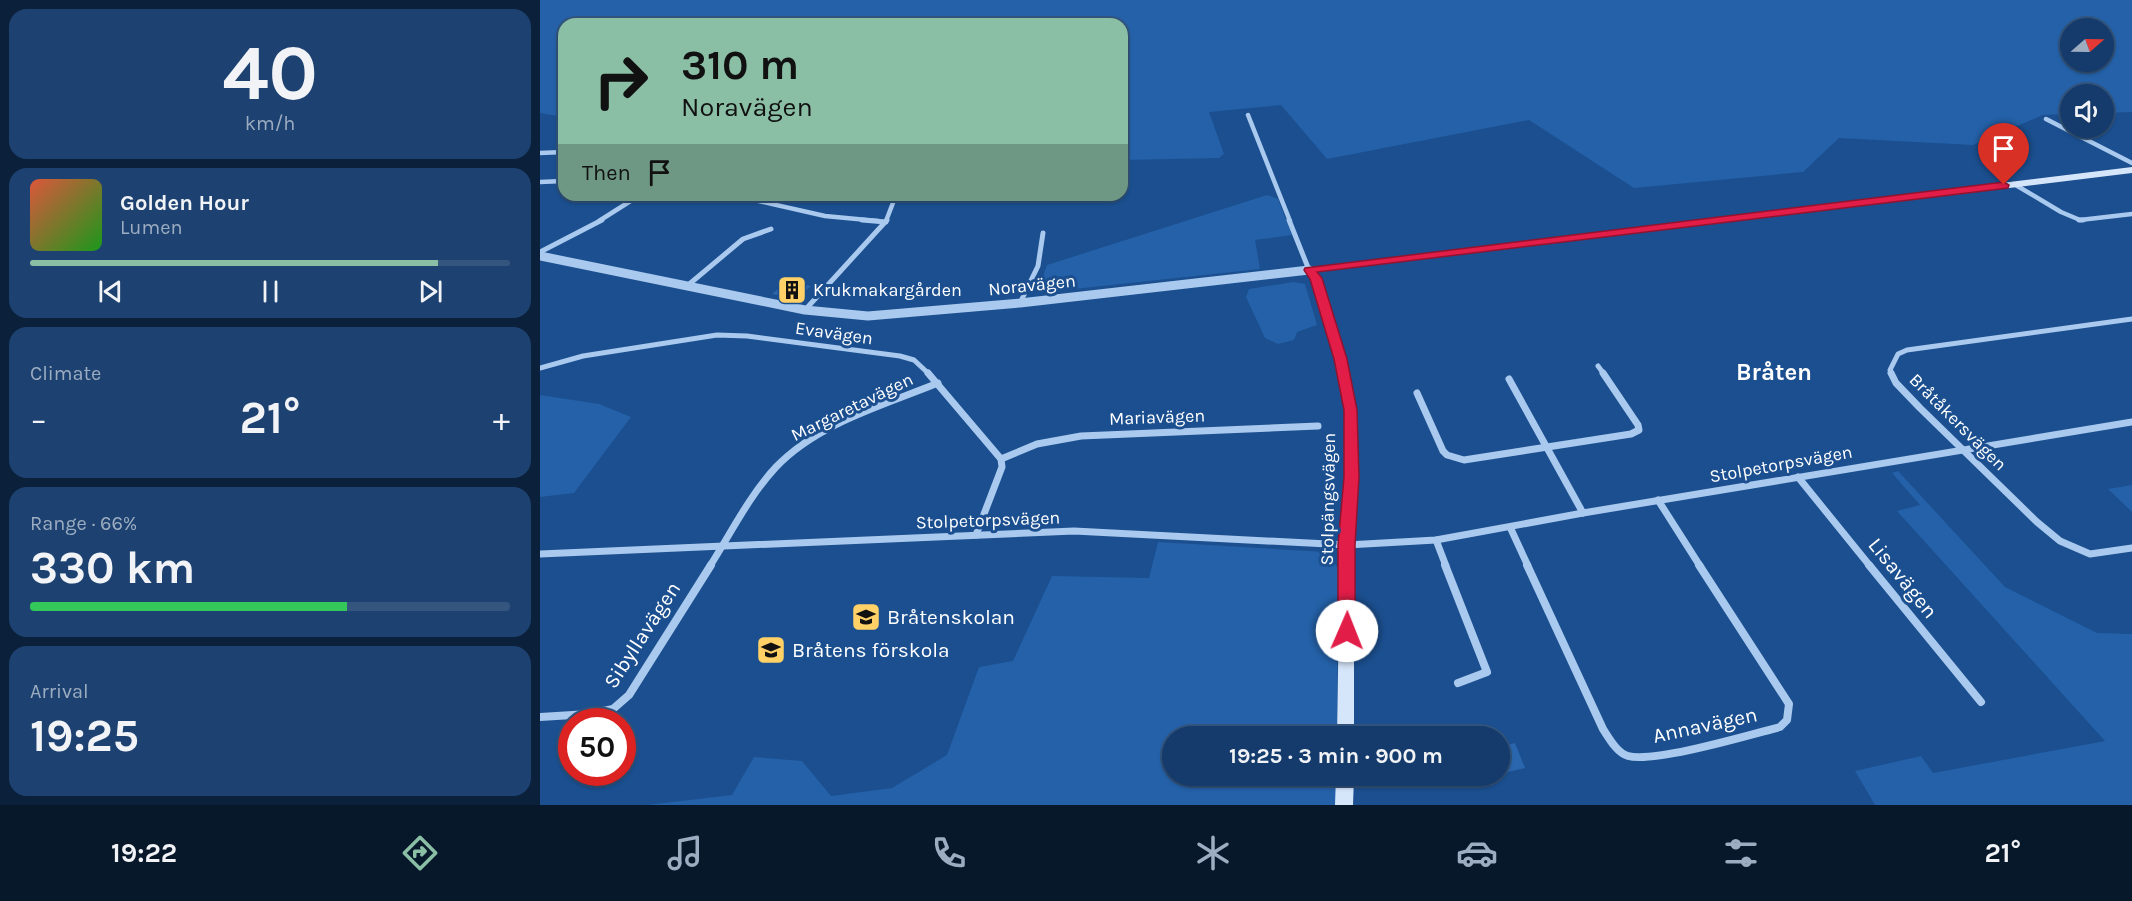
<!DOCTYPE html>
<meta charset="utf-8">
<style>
body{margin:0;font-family:Karla,sans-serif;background:#1d4271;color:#f1f3f6;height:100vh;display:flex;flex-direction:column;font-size:22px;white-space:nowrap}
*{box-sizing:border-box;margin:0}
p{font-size:20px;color:#9dadc1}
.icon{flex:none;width:33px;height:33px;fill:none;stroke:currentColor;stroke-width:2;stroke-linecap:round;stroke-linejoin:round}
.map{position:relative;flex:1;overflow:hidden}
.sheet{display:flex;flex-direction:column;gap:9px;padding:9px;background:#0b203b;width:540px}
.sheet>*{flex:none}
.top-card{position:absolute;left:18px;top:18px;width:570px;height:183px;border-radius:18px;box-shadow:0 2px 4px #0004,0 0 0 2px #33557e;background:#8abfa5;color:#111;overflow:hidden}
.needle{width:39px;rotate:70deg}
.controls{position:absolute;left:1520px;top:18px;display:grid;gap:12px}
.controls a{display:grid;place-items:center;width:54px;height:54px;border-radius:50%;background:#143b6b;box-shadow:0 2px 4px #0004,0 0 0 2px #33557e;font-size:30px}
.speed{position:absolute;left:18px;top:708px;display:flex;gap:12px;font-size:30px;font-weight:700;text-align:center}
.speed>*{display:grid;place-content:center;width:78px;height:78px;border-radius:50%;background:#143b6b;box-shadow:0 2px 4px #0004,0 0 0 2px #33557e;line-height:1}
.speed .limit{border:9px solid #d22;background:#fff;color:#111}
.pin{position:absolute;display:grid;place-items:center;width:51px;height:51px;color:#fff;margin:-62px -26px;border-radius:50% 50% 50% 0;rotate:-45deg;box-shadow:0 0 6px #0007}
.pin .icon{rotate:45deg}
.me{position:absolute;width:66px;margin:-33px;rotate:1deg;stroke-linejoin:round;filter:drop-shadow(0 0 4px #0008)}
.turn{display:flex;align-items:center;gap:21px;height:126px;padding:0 24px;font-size:27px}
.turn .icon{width:78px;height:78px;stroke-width:2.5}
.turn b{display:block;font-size:42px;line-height:51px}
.then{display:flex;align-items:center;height:57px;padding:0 24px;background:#0003;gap:12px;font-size:22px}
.big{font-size:45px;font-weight:700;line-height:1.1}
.sheet .tile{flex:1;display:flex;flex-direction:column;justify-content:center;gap:9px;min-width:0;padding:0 21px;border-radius:18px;background:#1d4271}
.sheet .dial{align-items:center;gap:0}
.dial b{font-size:78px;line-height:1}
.song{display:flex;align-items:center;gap:18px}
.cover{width:72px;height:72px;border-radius:9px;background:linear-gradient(135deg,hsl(10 70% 55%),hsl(120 70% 35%))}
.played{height:6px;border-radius:3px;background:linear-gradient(90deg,#8abfa5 85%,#33557e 85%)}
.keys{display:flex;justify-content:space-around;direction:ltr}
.heat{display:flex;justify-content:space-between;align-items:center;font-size:33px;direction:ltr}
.charge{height:9px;border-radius:4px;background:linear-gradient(90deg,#34c759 66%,#33557e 0)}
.trip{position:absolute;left:622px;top:726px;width:348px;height:60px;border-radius:30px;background:#143b6b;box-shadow:0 2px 4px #0004,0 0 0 2px #33557e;font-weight:700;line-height:60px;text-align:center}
.dock{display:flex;height:96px;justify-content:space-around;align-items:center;background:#08182b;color:#9dadc1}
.dock .icon{width:42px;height:42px}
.dock .active{color:#8abfa5}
.dock b{font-size:27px;color:#f1f3f6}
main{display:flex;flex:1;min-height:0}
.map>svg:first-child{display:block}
.green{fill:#2461a8;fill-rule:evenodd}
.building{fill:#2a66ad}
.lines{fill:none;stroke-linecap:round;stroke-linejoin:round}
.minor-far3{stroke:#a9c9ee;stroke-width:4.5}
.minor-far2{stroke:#a9c9ee;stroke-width:5}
.minor-far1{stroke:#a9c9ee;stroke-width:7}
.minor{stroke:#a9c9ee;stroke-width:8}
.tertiary{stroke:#a9c9ee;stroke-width:9}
.secondary{fill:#d6e6fa;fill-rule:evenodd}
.route{fill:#e11d48;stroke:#92132f;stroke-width:1.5}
.labels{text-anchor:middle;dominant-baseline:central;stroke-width:6;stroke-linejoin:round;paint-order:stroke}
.street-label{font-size:18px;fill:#fff;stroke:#1b4f8f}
.poi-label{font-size:18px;fill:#fff;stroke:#1b4f8f;text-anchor:start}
.near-street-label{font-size:21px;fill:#fff;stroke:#1b4f8f}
.near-poi-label{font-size:21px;fill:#fff;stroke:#1b4f8f;text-anchor:start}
.district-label{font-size:24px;font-weight:bold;fill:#fff;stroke:#1b4f8f}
</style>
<main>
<section class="sheet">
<div class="tile dial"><b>40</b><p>km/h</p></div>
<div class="tile">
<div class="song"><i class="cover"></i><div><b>Golden Hour</b><p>Lumen</p></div></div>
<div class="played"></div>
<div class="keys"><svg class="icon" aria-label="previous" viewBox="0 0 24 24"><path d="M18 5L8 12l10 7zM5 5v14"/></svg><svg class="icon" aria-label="pause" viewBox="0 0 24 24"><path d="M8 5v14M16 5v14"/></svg><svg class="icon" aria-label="next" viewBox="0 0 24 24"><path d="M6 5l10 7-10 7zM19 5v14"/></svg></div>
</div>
<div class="tile"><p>Climate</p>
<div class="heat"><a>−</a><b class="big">21°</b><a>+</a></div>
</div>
<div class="tile"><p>Range · 66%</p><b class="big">330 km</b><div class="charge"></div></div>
<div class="tile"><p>Arrival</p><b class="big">19:25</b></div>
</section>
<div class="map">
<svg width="1592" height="805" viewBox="0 0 1592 805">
<rect width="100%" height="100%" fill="#1b4f8f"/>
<!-- green -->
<g class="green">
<path d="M0 0H1592V112L1563 113V94H1530V114L1503 115 1433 145 1299 138 1263 172 1094 188 989 120 787 159 741 105 669 112 684 154 679 158 582 160V24H24V117L0 113ZM1530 28H1563V62H1530Z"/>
<polygon points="727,195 738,199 752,235 715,240 720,269 497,293 507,265"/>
<polygon points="753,282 765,284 777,325 757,332 754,340 738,344 725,338 706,297 709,289"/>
<polygon points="0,395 59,404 91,417 34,493 0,497"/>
<polygon points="1358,471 1465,587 1557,633 1592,634 1592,805 1335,805 1315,771 1381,756 1393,773 1565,741 1357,511 1380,505 1352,473"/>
<polygon points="1592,485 1592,512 1568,489"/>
<polygon points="618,542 785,552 798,568 797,736 633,736 633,776 797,776 797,805 107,805 192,795 214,757 262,761 291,796 352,788 407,755 439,667 473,661 512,576 609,578"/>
</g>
<!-- building -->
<g class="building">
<polygon points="247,282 271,286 257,298 232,294"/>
<polygon points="975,743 985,768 960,774 960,747"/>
</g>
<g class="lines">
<!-- minor-far3 -->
<g class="minor-far3">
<polyline points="708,115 750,221"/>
<polyline points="1506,119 1592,163"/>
<polyline points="0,153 24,152"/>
<polyline points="0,182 24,181"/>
<polyline points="1474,184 1521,212 1540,220 1592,214"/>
<polyline points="192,195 285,216 338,221"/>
<polyline points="59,221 100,195"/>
<polyline points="346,221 356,195"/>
</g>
<!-- minor-far2 -->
<g class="minor-far2">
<polyline points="322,220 346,222"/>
<polyline points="749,220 769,270"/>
<polyline points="1539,220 1543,220"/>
<polyline points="0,252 62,220"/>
<polyline points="147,286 203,239 231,229"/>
<polyline points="480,303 498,266 503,233"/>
<polyline points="265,310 347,220"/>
<polyline points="1058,366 1064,374"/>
<polyline points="0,368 43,356 177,335 207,336 360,356 374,360 389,374"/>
<polyline points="1352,374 1350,370 1358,354 1367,350 1592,319"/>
</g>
<!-- minor-far1 -->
<g class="minor-far1">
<polyline points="388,373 461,459 462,467 436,535"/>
<polyline points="1351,373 1356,383 1380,408 1497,522 1520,541 1550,554 1592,548"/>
<polyline points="969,379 1043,513"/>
<polyline points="877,393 903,451 907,455 924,460 1091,434 1099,430 1098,425 1063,373"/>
<polyline points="461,459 497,444 541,436 778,426"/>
<polyline points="1258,477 1330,566"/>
<polyline points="1118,500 1160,566"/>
<polyline points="970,527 988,566"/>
<polyline points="896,540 906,566"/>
<polyline points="0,554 534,531 807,545 896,540 1043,513 1592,422"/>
<path d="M170 566C191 533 209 496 236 467 278 423 344 405 398 383"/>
</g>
<!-- minor -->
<g class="minor">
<polyline points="905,565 947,672 918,683"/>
<path d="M987 565 1063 729C1069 738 1077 753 1088 756 1115 763 1209 735 1240 727L1247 720 1249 704 1159 565"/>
<polyline points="1329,565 1441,702"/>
<polyline points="0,717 49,714 73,709 89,695 171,565"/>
</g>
<!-- tertiary -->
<polyline class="tertiary" points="0,256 265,310 328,316 480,303 769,270"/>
<!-- secondary -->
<g class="secondary">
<polygon points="1592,167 1592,173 776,272 781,278 806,359 817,410 818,477 814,545 814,736 797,736 800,545 804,477 805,410 794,359 771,279 764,270 765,268"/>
<polygon points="796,776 814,776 813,805 795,805"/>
</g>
</g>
<!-- route -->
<polygon class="route" points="1464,182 1469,185 1468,188 777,272 782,278 807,359 817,410 819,477 815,545 815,631 813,637 807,639 800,637 798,631 798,545 804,477 804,410 794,359 770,279 764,270 765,268"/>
<!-- icons -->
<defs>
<g id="building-square" transform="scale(1.5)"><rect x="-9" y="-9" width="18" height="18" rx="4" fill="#ffd166" stroke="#1b4f8f"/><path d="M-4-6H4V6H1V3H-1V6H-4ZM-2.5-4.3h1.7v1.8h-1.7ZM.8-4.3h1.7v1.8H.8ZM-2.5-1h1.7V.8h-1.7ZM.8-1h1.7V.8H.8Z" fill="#111"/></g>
<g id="school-square" transform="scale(1.5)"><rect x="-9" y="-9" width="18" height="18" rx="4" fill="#ffd166" stroke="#1b4f8f"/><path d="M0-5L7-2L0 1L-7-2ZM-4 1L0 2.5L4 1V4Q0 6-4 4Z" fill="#111"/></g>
</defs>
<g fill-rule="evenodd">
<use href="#building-square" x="252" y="290"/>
<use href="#school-square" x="326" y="617"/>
<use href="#school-square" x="231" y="650"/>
</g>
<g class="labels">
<!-- street labels -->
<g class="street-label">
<text transform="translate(492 285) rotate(-6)">Noravägen</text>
<text transform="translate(294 333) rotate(8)">Evavägen</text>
<text transform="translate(312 407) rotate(-26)">Margaretavägen</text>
<text transform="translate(617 417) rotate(-2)">Mariavägen</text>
<text transform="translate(1418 422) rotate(45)">Bråtåkersvägen</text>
<text transform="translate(1241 464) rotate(-10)">Stolpetorpsvägen</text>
<text transform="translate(788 499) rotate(-89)">Stolpängsvägen</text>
<text transform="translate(448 520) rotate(-2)">Stolpetorpsvägen</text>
</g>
<!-- poi labels -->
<g class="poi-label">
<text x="273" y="290">Krukmakargården</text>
</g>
<!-- near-street labels -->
<g class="near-street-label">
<text transform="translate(1363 578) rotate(51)">Lisavägen</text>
<text transform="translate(102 635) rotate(-57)">Sibyllavägen</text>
<text transform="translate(1165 725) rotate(-12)">Annavägen</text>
</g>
<!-- near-poi labels -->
<g class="near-poi-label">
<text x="347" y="617">Bråtenskolan</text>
<text x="252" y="650">Bråtens förskola</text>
</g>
<!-- district labels -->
<g class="district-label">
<text x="1234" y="372">Bråten</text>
</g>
</g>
</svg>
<div class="controls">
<a><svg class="needle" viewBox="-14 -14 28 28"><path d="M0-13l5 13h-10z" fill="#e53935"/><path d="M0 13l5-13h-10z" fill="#9dadc1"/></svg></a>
<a><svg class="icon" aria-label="sound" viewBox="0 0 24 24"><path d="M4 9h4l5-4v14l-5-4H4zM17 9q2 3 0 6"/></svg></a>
</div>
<div class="speed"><div class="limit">50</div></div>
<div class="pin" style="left:1464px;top:185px;background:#d93025"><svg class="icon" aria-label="arrive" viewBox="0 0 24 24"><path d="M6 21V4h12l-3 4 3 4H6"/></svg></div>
<svg class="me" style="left:807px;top:631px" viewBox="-20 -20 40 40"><circle r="19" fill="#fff"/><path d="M0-13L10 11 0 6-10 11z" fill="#e11d48"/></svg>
<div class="trip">19:25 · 3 min · 900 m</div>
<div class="top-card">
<div class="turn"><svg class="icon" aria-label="right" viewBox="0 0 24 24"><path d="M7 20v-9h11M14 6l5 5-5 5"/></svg><div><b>310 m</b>Noravägen</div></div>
<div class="then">Then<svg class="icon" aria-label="arrive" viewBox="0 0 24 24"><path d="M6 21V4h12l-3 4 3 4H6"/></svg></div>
</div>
</div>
</main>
<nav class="dock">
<b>19:22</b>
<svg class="icon active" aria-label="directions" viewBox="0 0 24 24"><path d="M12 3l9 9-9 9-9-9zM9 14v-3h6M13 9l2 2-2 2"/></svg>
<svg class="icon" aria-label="music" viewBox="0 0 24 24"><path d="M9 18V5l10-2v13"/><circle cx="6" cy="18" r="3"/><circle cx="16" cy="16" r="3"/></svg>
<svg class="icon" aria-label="phone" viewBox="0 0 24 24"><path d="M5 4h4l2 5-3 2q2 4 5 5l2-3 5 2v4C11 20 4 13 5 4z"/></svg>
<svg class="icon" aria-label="climate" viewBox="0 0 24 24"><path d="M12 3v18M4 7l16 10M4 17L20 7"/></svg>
<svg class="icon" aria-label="car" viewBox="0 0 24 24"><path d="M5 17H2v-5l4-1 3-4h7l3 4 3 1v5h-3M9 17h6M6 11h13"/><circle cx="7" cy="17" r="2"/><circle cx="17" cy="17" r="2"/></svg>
<svg class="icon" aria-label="filters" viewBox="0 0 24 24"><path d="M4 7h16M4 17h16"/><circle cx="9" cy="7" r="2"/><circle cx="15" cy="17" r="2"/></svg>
<b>21°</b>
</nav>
